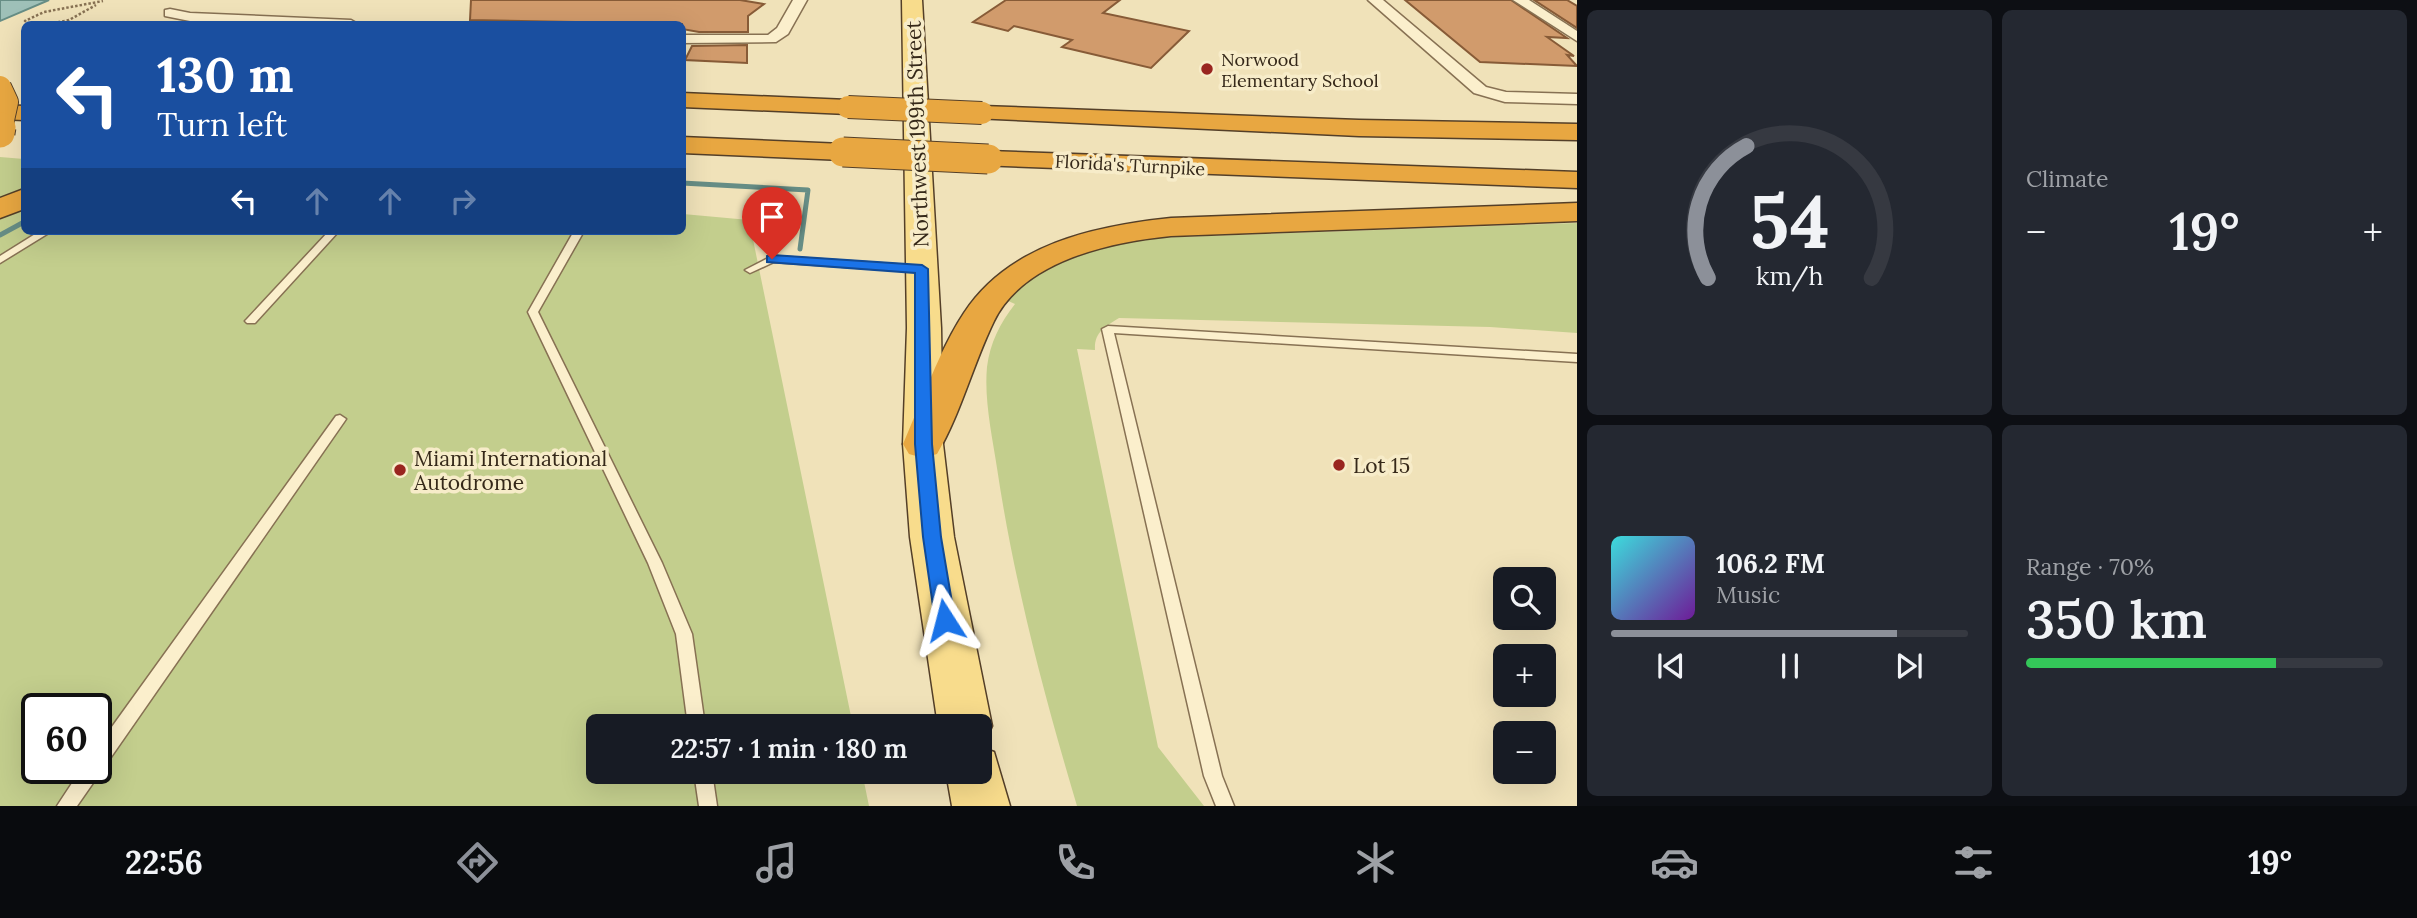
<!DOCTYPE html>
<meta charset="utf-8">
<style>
body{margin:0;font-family:Lora,serif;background:#242831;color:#f1f3f6;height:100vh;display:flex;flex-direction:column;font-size:26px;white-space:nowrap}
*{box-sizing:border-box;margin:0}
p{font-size:23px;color:#9ea1a6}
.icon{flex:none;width:38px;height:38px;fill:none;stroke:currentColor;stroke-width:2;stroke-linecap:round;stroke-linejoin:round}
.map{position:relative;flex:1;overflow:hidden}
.panel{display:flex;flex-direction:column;gap:10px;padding:10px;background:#0d0f14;width:840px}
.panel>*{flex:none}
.banner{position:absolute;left:21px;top:21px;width:665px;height:214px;border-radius:10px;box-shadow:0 7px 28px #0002;background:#1a4fa0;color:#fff;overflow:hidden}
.fabs{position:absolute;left:1493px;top:567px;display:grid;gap:14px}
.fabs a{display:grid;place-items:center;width:63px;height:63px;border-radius:10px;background:#171b24;box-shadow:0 7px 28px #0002;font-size:35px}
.speed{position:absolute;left:21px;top:693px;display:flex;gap:14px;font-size:35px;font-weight:700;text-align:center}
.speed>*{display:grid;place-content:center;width:91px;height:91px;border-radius:50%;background:#171b24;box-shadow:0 7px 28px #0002;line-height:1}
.speed .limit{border:4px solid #111;border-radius:10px;background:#fff;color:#111}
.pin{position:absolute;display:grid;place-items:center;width:60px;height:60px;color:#fff;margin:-72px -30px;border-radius:50% 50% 50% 0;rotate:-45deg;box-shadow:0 0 7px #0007}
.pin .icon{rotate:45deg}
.me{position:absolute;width:77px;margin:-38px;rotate:351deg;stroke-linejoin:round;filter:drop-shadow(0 0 5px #0008)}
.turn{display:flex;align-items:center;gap:24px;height:147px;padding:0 21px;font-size:32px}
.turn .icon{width:91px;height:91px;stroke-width:2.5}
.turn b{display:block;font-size:49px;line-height:60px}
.lanes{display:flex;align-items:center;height:66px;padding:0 21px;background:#0003;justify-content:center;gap:35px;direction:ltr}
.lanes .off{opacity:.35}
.big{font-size:52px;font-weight:600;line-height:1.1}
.panel .widget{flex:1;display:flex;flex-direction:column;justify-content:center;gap:10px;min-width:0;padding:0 24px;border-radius:10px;background:#242831}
.panel .dial{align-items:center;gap:0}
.dial svg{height:182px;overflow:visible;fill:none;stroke:#363941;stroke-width:7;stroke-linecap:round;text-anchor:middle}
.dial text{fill:#f1f3f6;stroke:none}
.song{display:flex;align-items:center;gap:21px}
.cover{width:84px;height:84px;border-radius:10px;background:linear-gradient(135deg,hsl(180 70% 55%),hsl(280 70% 35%))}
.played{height:7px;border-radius:4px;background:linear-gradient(90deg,#8c9099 80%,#363941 80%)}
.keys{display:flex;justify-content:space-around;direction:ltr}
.heat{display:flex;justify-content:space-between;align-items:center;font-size:38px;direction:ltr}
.charge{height:10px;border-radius:5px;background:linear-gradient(90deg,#34c759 70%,#363941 0)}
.panel .tiles{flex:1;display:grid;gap:10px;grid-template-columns:repeat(2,1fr)}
.trip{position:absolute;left:586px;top:714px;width:406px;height:70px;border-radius:10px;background:#171b24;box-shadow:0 7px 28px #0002;font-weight:600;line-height:70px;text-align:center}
.menu{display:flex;height:112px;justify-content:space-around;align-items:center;background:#090b0e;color:#9ea1a6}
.menu .icon{width:49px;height:49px}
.menu .active{color:#8c9099}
.menu b{font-size:32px;color:#f1f3f6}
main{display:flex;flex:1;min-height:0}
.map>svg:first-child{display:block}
.green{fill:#c3ce8d;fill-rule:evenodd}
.water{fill:#9ec0b8;stroke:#668d85;stroke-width:2}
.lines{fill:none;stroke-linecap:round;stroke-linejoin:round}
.stream{stroke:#668d85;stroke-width:5}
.building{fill:#d19b6c;stroke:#875b37;stroke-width:2}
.service-casing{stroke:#877153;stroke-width:3}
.minor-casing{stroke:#877153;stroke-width:3}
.primary-casing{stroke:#543f28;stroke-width:3}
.motorway-casing{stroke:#543f28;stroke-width:3}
.path{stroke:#877153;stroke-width:2.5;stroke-dasharray:2.5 2;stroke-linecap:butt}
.service{fill:#fbefcc;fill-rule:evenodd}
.minor{fill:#fbefcc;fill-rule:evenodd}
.primary{fill:#f8dc8c;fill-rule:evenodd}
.motorway{fill:#e8a741;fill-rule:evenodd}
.motorway-bridge-far1-casing{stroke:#543f28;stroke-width:24;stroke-linecap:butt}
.motorway-bridge-casing{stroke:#543f28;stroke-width:31;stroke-linecap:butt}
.motorway-bridge-far1{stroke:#e8a741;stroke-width:22}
.motorway-bridge{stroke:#e8a741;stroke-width:29}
.route{fill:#1a73e8;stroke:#114b97;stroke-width:2}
.poi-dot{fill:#99251f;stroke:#f7ecc9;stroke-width:2.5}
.labels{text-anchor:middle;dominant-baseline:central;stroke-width:7;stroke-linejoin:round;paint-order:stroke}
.far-poi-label{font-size:18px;fill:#352819;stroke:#f7ecc9;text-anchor:start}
.far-street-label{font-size:18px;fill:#352819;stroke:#f7ecc9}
.street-label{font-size:21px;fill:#352819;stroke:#f7ecc9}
.poi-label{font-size:21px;fill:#352819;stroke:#f7ecc9;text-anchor:start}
</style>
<main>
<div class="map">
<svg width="1577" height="806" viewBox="0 0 1577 806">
<rect width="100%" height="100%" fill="#f0e2b9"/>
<!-- green -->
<g class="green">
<path d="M0 157 24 159V231H682L683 214 749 220 853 726H598V772H862L869 806H0ZM37 709H96V768H37Z"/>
<path d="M1577 223V333L1490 327 1119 318C1105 327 1094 332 1095 350L1077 349 1158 747 1204 806H1077C1044 695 1014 582 997 468 992 435 984 400 987 367 990 343 1000 323 1015 304L1006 300C1047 259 1096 248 1151 238Z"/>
</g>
<!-- water -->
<polygon class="water" points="0,0 49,0 0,21"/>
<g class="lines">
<!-- stream -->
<g class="stream">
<polyline points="682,183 808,190 800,249"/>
<polyline points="0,235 24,222"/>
</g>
</g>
<!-- building -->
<g class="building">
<polygon points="471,0 740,0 764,4 748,16 748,32 699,32 682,29 682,24 470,20"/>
<polygon points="1006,0 1120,0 1103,13 1189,31 1151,68 1062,47 1072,40 1014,26 1008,31 973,22"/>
<polygon points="1405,0 1511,0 1567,38 1547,37 1574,56 1567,55 1577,66 1480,62"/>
<polygon points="1534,0 1567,0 1577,6 1577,28"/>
<polygon points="747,45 747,63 685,60 692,46"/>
</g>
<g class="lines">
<!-- service casing -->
<g class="service-casing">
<g id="service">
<polygon points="40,231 52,231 0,263 0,256"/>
<polygon points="329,231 339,231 255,323 247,323 245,321 247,319"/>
<polygon points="574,231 584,231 538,312 662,563 692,634 705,726 688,726 676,634 648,563 528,312"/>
<polygon points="772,256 921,266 926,269 921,272 774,262 750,273 745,270"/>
<polygon points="1108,326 1577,354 1577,362 1114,333 1222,776 1234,806 1216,806 1204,776 1102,329"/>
<polygon points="340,415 346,419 344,422 77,806 57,806 82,768 96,768 96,749 336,416"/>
<polygon points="694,772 712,772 717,806 699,806"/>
</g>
</g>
<!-- minor casing -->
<g class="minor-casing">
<g id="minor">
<polygon points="793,0 807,0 788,34 776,42 682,43 682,35 768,35 777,28"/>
<polygon points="1368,0 1383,0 1486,87 1506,92 1577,94 1577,104 1505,102 1474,93"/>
<polygon points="1513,0 1529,0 1577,31 1577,41"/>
<polygon points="170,9 190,13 351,20 358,24 190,21 165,16 165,10"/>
</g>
</g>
<!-- primary casing -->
<g class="primary-casing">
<g id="primary">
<polygon points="902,0 922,0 941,328 943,444 954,537 992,726 984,744 980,746 980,726 938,726 910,537 903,444 907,328"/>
<polygon points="980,747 994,752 1010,806 952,806 946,772 980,772"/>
</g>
</g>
<!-- motorway casing -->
<g class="motorway-casing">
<g id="motorway">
<polygon points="682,93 848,100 857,102 860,107 857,112 848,114 682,107"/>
<polygon points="0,105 24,106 24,120 0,119"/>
<polygon points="982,106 1359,120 1577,124 1577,140 1359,136 973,118 970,113 973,108"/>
<polygon points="682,137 843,144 852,146 856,152 852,158 843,160 682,153"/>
<polygon points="988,151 1577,172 1577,188 978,165 975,159 978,153"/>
<polygon points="24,189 24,209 0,218 0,198"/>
<path d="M1577 203V221L1171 236C1111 242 1024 260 994 321 973 364 961 413 937 454L923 458 909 454 903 444C921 403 940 349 964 313 1009 244 1095 226 1171 218Z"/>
</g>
</g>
<!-- path -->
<g class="path">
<polyline points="30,24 25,21 44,12 103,1"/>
<polyline points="49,24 69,20 96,5"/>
</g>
<!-- service -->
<use href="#service" class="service"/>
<!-- minor -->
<use href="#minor" class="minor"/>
<!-- primary -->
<use href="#primary" class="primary"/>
<!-- motorway -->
<use href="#motorway" class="motorway"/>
<!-- motorway-bridge-far1 casing -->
<g class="motorway-bridge-far1-casing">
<g id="motorway-bridge-far1">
<polyline points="0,87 7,102 1,129"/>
<polyline points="848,107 982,113"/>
</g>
</g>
<!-- motorway-bridge casing -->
<g class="motorway-bridge-casing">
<g id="motorway-bridge">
<polyline points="0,133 1,127"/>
<polyline points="843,152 988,159"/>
</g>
</g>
<!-- motorway-bridge-far1 -->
<use href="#motorway-bridge-far1" class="motorway-bridge-far1"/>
<!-- motorway-bridge -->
<use href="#motorway-bridge" class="motorway-bridge"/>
</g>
<!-- route -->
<polygon class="route" points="772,255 922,265 928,269 932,444 941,537 955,620 952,626 945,629 938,626 935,620 923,537 915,444 915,273 767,262 767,256"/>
<!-- markers -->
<g class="poi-dot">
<circle cx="1207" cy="69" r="7"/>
<circle cx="1339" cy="465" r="7"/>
<circle cx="400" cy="470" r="7"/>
</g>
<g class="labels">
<!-- far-poi labels -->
<g class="far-poi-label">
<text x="1221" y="59">Norwood<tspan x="1221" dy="21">Elementary School</tspan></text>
</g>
<!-- far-street labels -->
<g class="far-street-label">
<text transform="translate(1130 165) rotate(3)">Florida's Turnpike</text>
</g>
<!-- street labels -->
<g class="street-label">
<text transform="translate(917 134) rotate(-92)">Northwest 199th Street</text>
</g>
<!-- poi labels -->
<g class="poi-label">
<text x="414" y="458">Miami International<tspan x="414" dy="24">Autodrome</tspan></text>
<text x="1353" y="465">Lot 15</text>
</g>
</g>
</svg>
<div class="fabs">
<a><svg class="icon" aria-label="search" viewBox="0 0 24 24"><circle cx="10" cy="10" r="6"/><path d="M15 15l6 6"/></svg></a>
<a>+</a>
<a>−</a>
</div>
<div class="speed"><div class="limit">60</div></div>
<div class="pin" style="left:772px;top:259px;background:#d93025"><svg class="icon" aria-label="arrive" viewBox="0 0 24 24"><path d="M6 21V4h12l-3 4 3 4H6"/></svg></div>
<svg class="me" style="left:945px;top:620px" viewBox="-20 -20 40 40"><path d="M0-17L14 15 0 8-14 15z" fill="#1a73e8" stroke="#fff" stroke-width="4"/></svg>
<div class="trip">22:57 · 1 min · 180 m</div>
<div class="banner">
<div class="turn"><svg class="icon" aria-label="left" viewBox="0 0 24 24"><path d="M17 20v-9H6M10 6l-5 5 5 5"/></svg><div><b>130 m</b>Turn left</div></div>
<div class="lanes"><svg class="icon" aria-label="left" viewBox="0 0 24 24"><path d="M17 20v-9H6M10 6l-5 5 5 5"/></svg><svg class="icon off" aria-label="ahead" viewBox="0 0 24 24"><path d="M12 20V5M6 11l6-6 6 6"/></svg><svg class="icon off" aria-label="ahead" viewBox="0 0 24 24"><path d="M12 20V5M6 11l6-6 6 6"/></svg><svg class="icon off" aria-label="right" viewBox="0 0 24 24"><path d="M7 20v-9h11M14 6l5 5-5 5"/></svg></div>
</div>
</div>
<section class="panel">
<div class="tiles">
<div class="widget dial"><svg viewBox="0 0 100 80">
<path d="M14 69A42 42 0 1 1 86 69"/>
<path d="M14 69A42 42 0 0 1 31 11" stroke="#8c9099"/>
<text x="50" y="56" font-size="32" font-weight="700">54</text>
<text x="50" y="72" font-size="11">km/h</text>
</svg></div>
<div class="widget"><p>Climate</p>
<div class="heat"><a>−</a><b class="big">19°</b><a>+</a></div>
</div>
<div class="widget">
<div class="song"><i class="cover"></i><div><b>106.2 FM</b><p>Music</p></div></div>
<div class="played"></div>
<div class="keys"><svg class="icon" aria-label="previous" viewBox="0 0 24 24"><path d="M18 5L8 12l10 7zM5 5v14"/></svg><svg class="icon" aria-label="pause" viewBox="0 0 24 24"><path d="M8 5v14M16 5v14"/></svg><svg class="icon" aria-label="next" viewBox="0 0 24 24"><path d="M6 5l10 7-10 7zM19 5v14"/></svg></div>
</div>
<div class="widget"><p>Range · 70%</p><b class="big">350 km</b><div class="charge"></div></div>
</div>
</section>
</main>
<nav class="menu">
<b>22:56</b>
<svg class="icon active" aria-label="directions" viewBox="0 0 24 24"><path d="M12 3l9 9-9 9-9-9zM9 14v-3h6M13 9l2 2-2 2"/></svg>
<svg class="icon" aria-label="music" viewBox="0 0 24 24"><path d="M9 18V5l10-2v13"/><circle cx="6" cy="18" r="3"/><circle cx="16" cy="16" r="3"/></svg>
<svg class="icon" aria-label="phone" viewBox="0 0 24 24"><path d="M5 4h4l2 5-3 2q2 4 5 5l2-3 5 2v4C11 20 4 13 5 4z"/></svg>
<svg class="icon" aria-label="climate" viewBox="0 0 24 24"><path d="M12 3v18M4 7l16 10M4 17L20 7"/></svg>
<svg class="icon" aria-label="car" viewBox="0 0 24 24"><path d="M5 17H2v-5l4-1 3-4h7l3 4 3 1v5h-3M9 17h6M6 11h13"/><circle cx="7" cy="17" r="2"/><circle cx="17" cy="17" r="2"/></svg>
<svg class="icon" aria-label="filters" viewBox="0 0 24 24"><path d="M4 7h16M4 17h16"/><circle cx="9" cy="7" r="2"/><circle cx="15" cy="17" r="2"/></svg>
<b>19°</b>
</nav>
